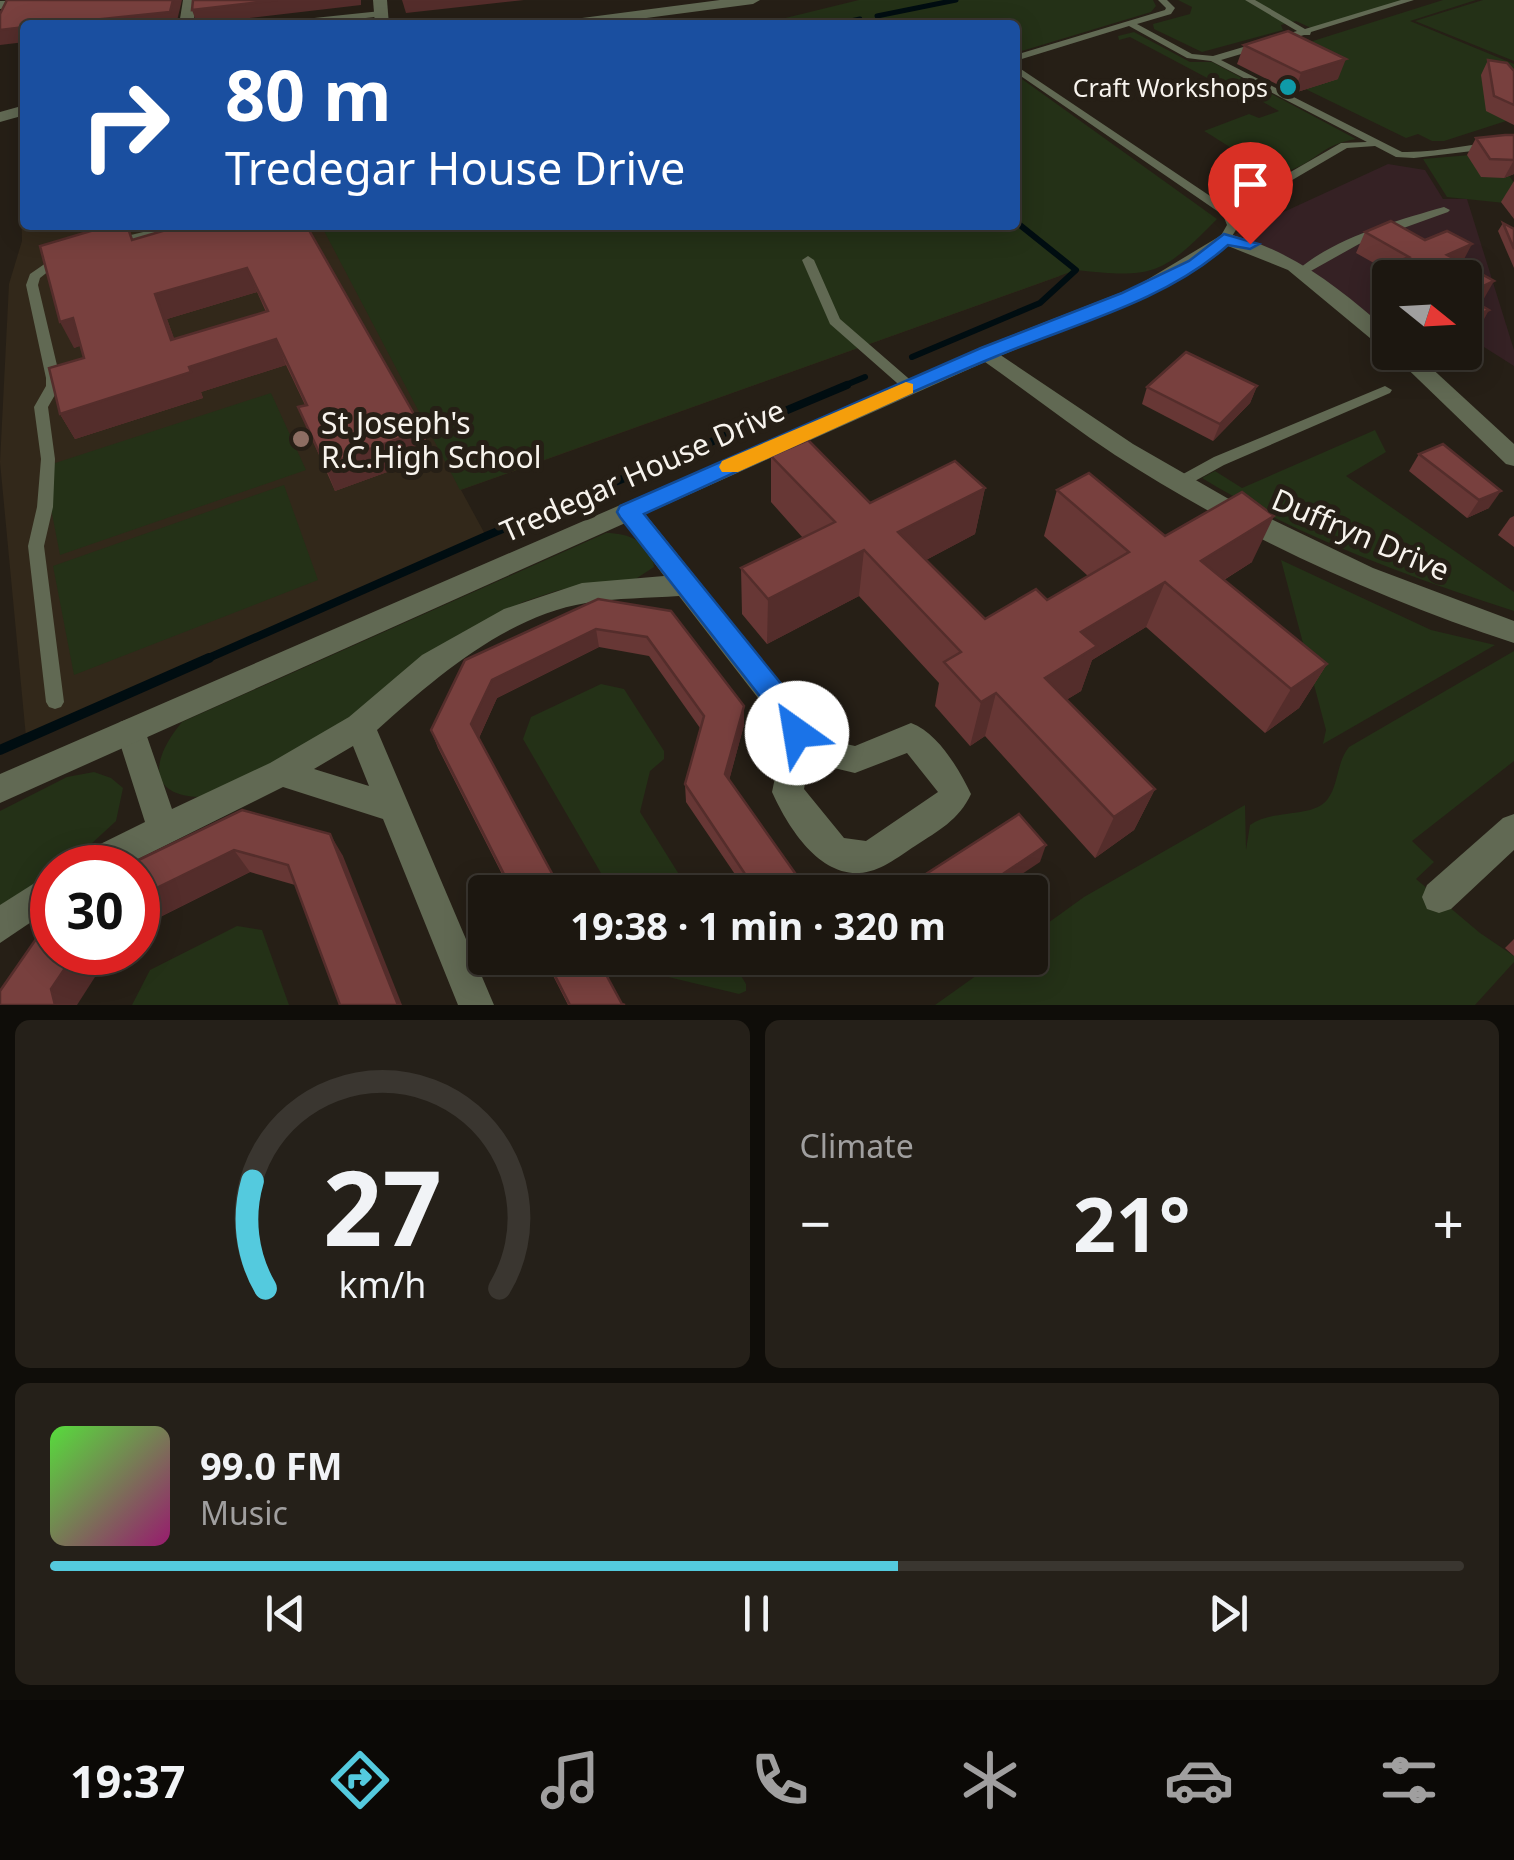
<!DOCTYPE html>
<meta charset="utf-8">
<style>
body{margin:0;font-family:"Noto Sans",sans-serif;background:#252019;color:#f1f3f6;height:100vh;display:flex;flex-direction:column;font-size:38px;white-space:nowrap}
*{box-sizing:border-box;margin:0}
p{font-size:32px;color:#a09f9f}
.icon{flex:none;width:55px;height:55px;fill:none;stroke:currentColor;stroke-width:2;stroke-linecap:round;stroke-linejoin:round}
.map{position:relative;height:1005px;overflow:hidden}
.panel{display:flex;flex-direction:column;gap:15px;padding:15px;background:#0f0d09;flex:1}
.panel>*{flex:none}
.guide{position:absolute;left:20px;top:20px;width:1000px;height:210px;border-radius:10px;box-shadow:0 5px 25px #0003,0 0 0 2px #3a3630;background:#1a4fa0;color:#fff;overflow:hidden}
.needle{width:65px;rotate:108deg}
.fabs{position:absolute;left:1372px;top:260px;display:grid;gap:20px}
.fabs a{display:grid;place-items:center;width:110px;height:110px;border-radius:10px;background:#1c1710;box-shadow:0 5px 25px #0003,0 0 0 2px #3a3630;font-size:50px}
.speed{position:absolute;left:30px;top:845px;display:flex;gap:20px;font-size:50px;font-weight:700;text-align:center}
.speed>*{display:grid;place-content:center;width:130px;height:130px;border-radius:50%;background:#1c1710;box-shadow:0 5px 25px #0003,0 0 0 2px #3a3630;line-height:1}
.speed .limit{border:15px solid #d22;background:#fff;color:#111}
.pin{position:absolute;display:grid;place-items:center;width:85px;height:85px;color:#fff;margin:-102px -42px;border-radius:50% 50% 50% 0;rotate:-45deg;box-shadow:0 0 10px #0007}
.pin .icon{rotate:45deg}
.me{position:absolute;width:110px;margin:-55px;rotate:328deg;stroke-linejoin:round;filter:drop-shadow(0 0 8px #0008)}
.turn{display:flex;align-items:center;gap:35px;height:210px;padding:0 40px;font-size:45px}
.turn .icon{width:130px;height:130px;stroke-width:2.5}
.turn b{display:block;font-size:70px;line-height:85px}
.big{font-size:75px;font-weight:700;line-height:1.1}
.panel .tile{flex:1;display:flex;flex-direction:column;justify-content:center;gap:15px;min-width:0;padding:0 35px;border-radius:15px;background:#252019}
.panel .dial{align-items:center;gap:0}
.dial svg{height:260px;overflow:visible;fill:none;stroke:#3a3630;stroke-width:7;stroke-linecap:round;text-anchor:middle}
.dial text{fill:#f1f3f6;stroke:none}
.song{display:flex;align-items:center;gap:30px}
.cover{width:120px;height:120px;border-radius:15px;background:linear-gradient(135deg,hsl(110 70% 55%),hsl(320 70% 35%))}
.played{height:10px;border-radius:5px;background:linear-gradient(90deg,#54cade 60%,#3a3630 60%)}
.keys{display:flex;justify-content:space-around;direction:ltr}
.heat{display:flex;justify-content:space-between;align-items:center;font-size:55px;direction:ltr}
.panel .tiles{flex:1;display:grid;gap:15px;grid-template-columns:1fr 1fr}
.tile:last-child{grid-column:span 2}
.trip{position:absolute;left:468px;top:875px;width:580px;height:100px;border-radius:10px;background:#1c1710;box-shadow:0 5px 25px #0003,0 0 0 2px #3a3630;font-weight:700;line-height:100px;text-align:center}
.tab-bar{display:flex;height:160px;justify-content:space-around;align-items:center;background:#0b0906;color:#a09f9f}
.tab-bar .icon{width:70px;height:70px}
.tab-bar .current{color:#54cade}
.tab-bar b{font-size:45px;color:#f1f3f6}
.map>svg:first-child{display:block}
.commercial{fill:#352124}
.built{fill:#32281a}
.green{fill:#243117}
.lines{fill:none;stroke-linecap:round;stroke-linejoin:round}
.stream-far3{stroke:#000d11;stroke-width:5}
.stream-far2{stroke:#000d11;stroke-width:6}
.stream-far1{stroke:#000d11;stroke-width:8}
.stream{stroke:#000d11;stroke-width:10}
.service{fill:#616953;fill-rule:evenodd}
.minor{fill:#616953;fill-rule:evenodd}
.tertiary{fill:#616953;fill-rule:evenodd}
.wall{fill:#673735;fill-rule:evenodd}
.shaded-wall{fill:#542d2b}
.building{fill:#78403e;stroke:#542d2b;stroke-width:2.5;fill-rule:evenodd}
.route{fill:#1a73e8;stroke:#114b97;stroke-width:2.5}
.slow{fill:#f59e0b}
.culture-dot{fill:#0f9aa8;stroke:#261f16;stroke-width:4}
.education-dot{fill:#8d6e63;stroke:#261f16;stroke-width:4}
.labels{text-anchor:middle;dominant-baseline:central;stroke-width:10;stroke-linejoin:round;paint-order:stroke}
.far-poi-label{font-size:25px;fill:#f7f3ed;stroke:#261f16;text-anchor:end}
.poi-label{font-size:30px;fill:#f7f3ed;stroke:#261f16;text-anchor:start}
.street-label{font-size:30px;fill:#f7f3ed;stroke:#261f16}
</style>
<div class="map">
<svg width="1514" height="1005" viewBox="0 0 1514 1005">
<rect width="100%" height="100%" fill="#261f16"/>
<!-- commercial -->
<polygon class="commercial" points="1388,164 1425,170 1443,199 1467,199 1514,350 1514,366 1465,335 1465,278 1390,278 1390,343 1305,269 1225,239"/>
<!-- built -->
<polygon class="built" points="25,138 25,225 1002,225 1060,276 461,490 486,536 26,737 0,462 9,284 22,241 20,139"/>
<!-- green -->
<g class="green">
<polygon points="859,0 1153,0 1156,6 1151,12 1015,53 1015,25 757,25"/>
<polygon points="1178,0 1408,0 1311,28 1296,21 1281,25 1283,30 1202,52 1154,29 1153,24 1190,14 1192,7"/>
<polygon points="1443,0 1476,0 1410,21 1514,64 1514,109 1506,121 1444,141 1432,141 1418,134 1406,138 1260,67 1297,46"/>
<polygon points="1483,0 1514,0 1514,61 1415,21"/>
<path d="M1134 32 1190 62H1212L1356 139C1321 145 1318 160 1291 170 1270 177 1224 142 1204 131L1249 114 1259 118 1279 111 1236 87 1228 89 1130 37 1119 40 1118 36Z"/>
<path d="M1015 74 1217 219C1163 274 1154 279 1076 270L460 490 321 225H1015Z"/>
<polygon points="1494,153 1514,183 1514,204 1447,197 1423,159"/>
<polygon points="271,393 306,470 60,555 43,467"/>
<path d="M1375 430 1386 452 1346 476 1514 592V611C1406 576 1299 537 1202 478L1215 471 1242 488Z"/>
<polygon points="284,485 318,580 74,675 53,566"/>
<path d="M606 533C628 533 652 542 654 567L634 580 585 584 556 591 523 602 456 636 308 749 200 797C142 795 155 754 182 722Z"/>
<polygon points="1281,560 1431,630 1495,645 1323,744 1326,730"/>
<path d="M1514 651V761L1412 841 1434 862 1416 879 1480 933 1514 956V962L1475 1005H935L1001 958H1030V936L1084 897 1245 805 1246 850 1250 825C1272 809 1313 818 1327 800 1339 785 1336 763 1349 747Z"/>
<polygon points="601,684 624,689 664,751 664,759 650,771 640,812 690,892 612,892 523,739 531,717"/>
<polygon points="94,772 111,778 123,788 116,821 78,856 78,861 67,867 52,868 52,876 0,912 0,811 67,777"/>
<polygon points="237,926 262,930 289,1005 132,1005 150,970"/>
<polygon points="650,958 730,958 746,984 746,991 739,994 660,975"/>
</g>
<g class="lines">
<!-- stream-far3 -->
<g class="stream-far3">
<polyline points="877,16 956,0"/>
<polyline points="832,25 860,19"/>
</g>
<!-- stream-far2 -->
<g class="stream-far2">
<polyline points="912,357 1040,303 1076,270 1015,221"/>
<polyline points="841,387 865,377"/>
</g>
<!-- stream-far1 -->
<polyline class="stream-far1" points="204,660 486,536 847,385"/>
<!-- stream -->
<polyline class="stream" points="0,750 209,658"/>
<!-- service -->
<g class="service">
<path d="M1158 0H1167L1175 8 1171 14 1137 24 1192 54 1213 56 1297 31 1245 0H1255L1305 29 1401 0H1414L1311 32 1310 35H1304L1221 60 1402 152C1440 153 1476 142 1514 140V146L1414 158 1396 157 1375 146 1347 148 1234 214 1239 225 1229 241H1221L1219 239 1227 225 1223 215 1015 72V65L1228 208 1341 143 1367 142 1211 61 1187 58 1129 26 1015 61V55L1165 10 1166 8Z"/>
<polygon points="381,11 384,12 384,16 301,25 291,23 295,20"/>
<polygon points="275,21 279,25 264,25 265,23"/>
<path d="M1444 207 1450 210 1448 212 1359 244 1309 272H1301L1299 269C1335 238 1398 220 1444 207Z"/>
<polygon points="96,225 108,225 110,234 118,238 173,225 193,225 191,227 116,245 101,238"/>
<polygon points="59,254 65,258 40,278 38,285 60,378 60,386 48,407 55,459 53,507 44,546 64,702 61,707 55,709 49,707 46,702 28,546 37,507 41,459 34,407 46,386 46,378 26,285 30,274"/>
<polygon points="808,256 814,260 840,319 915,384 917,387 915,390 905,390 830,324 802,260"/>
<polygon points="1385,386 1392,390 1390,393 1224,465 1184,487 1174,487 1172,483 1174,479 1214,457"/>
</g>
<!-- minor -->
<g class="minor">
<polygon points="63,0 56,4 0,9 0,1"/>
<polygon points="183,0 197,0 193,25 179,25"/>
<polygon points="373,0 387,0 389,25 375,25"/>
<path d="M1225 233C1293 250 1338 287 1390 332V350L1382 348 1288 270 1228 246C1159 300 1075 324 995 358L987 360 976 353 979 348 1135 287Z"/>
<polygon points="1390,352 1414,352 1514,444 1514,466 1506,464"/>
<path d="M629 502 638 505 804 712 811 736 855 746 911 723C938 733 959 769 971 794 959 820 938 831 915 846 898 857 880 872 859 873 817 875 787 825 772 792L782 744 779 725 679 596C649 598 617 598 586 603 506 616 435 678 377 730L494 1005H458L383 819 283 787 120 868H70L74 857 145 822 116 731 120 722 131 718 142 722 172 809 270 763 349 717 422 655 504 609 582 583 664 576 616 511 620 505ZM353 746 369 786 314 769ZM907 753 938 792 866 841 844 838 804 789 809 762 855 773Z"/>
<polygon points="1514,814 1514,850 1451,909 1439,913 1427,909 1422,897 1427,885 1503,818"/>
<polygon points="52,872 52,908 0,943 0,905"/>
</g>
<!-- tertiary -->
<g class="tertiary">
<polygon points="720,0 760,0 753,4 593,25 552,25 559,21"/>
<polygon points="25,105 25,115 0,122 0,112"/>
<path d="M987 346 1133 444 1227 498 1373 568 1514 621V643C1374 597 1239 535 1115 455 1071 426 1029 393 985 362L0 803V774Z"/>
</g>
</g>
<!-- wall -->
<g class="wall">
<polygon points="1244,45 1338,79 1294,93 1237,64"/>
<polygon points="1488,60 1514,71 1514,125 1486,111 1481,75"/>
<polygon points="1514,135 1514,174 1504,178 1481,177 1467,155 1476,138"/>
<polygon points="1514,181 1514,219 1501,202"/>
<polygon points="1503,223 1514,229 1514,268 1498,231"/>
<path d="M306 225 423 430 431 456 335 491 298 407 305 405 286 365 201 392 203 398 75 439 60 414 84 358 81 345 74 348 134 240ZM257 292 266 312 174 339 167 319Z"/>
<polygon points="1365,232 1462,263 1482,302 1478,304 1477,332 1465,278 1390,278 1390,288 1384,284 1390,272 1356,253"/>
<polygon points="1257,386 1250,403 1213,441 1142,404 1147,387"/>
<polygon points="1419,454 1489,508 1467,518 1409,471"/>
<polygon points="771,456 870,503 985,488 975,534 926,560 985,619 1047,600 1088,576 1044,536 1057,490 1165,536 1252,562 1224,580 1327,664 1299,708 1265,733 1146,627 1092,660 1081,691 1066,700 1155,789 1134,830 1095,858 985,736 970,746 935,706 939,683 859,596 767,644 742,614 741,568 803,538 771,502"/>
<polygon points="1514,516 1514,547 1498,535 1510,518"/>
<polygon points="598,599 744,706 744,725 729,780 807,890 820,892 747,892 686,802 685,784 700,728 649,656 599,647 497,698 479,738 562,892 511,892 438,748 431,730"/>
<polygon points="242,810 343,856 295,885 250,872 138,928"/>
<polygon points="1514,939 1514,956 1505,948"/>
<polygon points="544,958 597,958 622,1004 625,1005 568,1005"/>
<polygon points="844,958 898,958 886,966"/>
</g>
<!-- shaded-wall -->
<g class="shaded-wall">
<polygon points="173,0 182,0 176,25 44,25"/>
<polygon points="277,0 361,0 361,5 197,24 192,10"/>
<polygon points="402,0 524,0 406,13"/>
<polygon points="25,27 25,42 0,45 0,30"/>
<polygon points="1346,59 1338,79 1294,93 1301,73"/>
<polygon points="1514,160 1514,174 1504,178"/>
<polygon points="1472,244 1461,265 1447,255"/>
<polygon points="247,268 257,292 167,319 184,365 171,340 155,294"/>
<polygon points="1494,281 1482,302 1465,310 1465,295"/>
<polygon points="1489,310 1477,332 1465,337 1465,321"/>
<polygon points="73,318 87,344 74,348 60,322"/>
<polygon points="276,339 286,365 201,392 203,398 75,439 60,414 189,367"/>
<polygon points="1257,386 1250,403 1213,441 1220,424"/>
<polygon points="423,430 431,456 335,491 325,465"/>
<polygon points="985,488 975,534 892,578 898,532"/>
<polygon points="1501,491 1489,508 1467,518 1479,500"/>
<polygon points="1274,516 1252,562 1188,602 1201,561"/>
<polygon points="864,550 859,596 767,644 768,599"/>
<polygon points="1165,582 1146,627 1092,660 1081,691 1030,722 1045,678 1081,632"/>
<polygon points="596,629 599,647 497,698 477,742 471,724 492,680"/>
<polygon points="1327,664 1299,708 1265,733 1291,689"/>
<polygon points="996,693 985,736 970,746 981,702"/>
<polygon points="744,706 744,725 726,792 725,774"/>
<polygon points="1155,789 1134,830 1095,858 1114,817"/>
<polygon points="330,834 343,856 402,1005 398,1005"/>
<polygon points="1046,845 1040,862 995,892 976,892"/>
<polygon points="234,850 250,872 138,928 138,897"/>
<polygon points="76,952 111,952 77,1005 55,1005 51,989"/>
<polygon points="888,958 898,958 886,966"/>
</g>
<!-- building -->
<g class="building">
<polygon points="7,0 173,0 170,12 44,25 25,25 25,27 0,30 0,14"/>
<polygon points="193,0 277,0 192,10"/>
<polygon points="1288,31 1346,59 1301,73 1244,45"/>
<polygon points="1488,60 1507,63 1514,71 1514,105 1494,96"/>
<polygon points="1505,135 1514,135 1514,160 1490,159 1476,138"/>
<polygon points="1391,221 1425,240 1447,231 1472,244 1447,255 1494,281 1465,295 1465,278 1419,278 1394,263 1409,257 1365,232"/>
<polygon points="1503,223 1514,229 1514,249"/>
<path d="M111 225H127L132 240 183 225H306L423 430 325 465 298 407 307 405 276 339 189 367 191 372 60 414 49 368 84 358 73 318 60 322 40 246ZM247 268 268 311 171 340 155 294Z"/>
<polygon points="1465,296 1489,310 1465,321"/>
<polygon points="1186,352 1257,386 1220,424 1147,387"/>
<polygon points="808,440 870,503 955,461 985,488 898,532 985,619 1036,589 1047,600 1129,552 1057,490 1089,473 1165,536 1242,492 1274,516 1201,561 1327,664 1291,689 1165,582 1081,632 1097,646 1045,678 1155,789 1114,817 996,693 981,702 944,662 961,652 864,550 768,599 741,568 835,522 771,456"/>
<polygon points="1443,444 1501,491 1479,500 1419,454"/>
<polygon points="598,599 671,611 744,706 725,774 807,890 820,892 757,892 685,784 704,716 647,637 596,629 492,680 471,724 562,892 513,892 431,730 465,660"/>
<polygon points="242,810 330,834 398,1005 340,1005 288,865 234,850 138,897 138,868 122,868"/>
<polygon points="1019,814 1046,845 976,892 898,892"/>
<polygon points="52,916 52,952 76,952 51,989 55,1005 0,1005 0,991"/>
<polygon points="546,958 597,958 622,1004 625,1005 570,1005"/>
</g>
<!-- route -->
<path class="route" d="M1224 234 1259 244 1250 249 1228 245C1166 301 1074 324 997 356 878 405 761 461 644 514L795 701 810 733 806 741 797 745 787 741 776 717 620 517 617 512 620 506 981 348 1122 293 1189 261Z"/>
<!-- slow -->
<polygon class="slow" points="906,382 913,384 913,393 738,472 722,472 719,467 722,461"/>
<!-- markers -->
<circle class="culture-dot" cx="1288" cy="87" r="10"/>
<circle class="education-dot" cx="301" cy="439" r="10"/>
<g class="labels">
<!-- far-poi labels -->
<g class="far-poi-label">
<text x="1268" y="87">Craft Workshops</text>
</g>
<!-- poi labels -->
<g class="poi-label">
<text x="321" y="422">St Joseph's<tspan x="321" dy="34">R.C.High School</tspan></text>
</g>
<!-- street labels -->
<g class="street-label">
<text transform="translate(642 470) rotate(-24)">Tredegar House Drive</text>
<text transform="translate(1361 534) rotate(23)">Duffryn Drive</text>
</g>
</g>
</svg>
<div class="fabs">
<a><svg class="needle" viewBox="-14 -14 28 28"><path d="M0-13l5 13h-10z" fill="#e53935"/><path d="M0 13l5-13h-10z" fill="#a09f9f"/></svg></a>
</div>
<div class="speed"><div class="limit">30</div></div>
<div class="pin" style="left:1250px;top:244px;background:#d93025"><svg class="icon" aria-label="arrive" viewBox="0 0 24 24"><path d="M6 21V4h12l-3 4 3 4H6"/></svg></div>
<svg class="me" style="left:797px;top:733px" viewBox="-20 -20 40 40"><circle r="19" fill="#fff"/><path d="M0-13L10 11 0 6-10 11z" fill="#1a73e8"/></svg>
<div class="trip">19:38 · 1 min · 320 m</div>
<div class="guide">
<div class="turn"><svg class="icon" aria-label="right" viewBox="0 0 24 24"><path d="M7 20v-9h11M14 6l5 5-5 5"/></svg><div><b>80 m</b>Tredegar House Drive</div></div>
</div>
</div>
<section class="panel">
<div class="tiles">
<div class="tile dial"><svg viewBox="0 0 100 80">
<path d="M14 69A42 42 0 1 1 86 69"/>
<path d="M14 69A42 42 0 0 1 10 36" stroke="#54cade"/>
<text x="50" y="56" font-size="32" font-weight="700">27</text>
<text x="50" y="72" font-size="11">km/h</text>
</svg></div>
<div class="tile"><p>Climate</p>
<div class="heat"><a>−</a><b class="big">21°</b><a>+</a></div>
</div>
<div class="tile">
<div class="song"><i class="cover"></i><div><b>99.0 FM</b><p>Music</p></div></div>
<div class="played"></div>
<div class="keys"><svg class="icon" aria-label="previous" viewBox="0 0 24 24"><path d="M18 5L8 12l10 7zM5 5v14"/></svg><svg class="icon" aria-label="pause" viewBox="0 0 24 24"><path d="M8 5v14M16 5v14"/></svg><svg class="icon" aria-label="next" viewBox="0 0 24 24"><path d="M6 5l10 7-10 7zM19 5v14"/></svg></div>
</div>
</div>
</section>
<nav class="tab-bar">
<b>19:37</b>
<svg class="icon current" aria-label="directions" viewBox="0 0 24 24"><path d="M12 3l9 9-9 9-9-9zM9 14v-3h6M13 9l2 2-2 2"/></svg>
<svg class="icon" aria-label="music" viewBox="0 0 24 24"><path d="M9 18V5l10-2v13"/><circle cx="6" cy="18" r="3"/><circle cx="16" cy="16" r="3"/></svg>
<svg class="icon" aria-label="phone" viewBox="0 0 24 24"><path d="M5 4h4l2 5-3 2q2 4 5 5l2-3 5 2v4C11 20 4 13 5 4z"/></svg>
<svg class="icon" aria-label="climate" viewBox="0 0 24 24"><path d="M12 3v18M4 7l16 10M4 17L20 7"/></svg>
<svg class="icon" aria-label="car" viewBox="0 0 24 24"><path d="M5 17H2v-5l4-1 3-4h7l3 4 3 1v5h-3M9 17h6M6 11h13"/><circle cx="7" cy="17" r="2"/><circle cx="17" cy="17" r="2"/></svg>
<svg class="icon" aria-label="filters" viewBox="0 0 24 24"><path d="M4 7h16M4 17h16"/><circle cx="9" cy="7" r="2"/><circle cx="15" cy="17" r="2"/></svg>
</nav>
